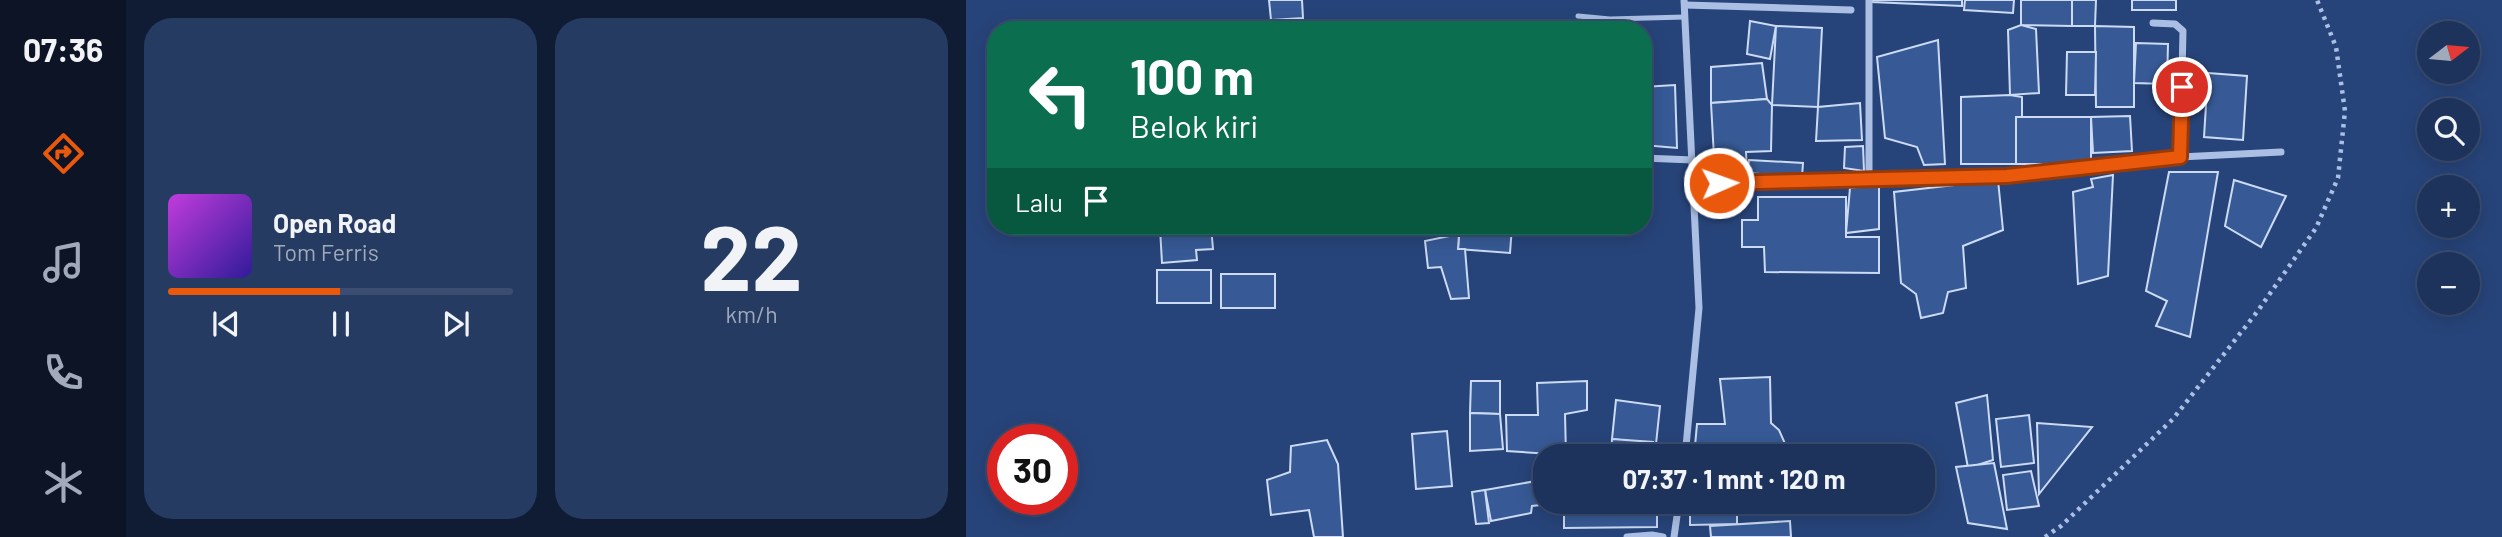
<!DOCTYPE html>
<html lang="id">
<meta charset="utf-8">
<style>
body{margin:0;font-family:Barlow,sans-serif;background:#253b62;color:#f1f3f6;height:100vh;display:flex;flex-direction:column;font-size:26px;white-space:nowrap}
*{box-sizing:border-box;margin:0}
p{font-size:23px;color:#a0aabb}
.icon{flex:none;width:38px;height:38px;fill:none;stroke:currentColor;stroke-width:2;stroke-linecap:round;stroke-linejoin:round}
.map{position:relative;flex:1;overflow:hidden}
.sheet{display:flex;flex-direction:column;gap:18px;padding:18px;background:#101c33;width:840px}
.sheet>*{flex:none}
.top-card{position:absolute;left:21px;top:21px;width:665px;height:214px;border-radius:28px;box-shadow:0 4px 18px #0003,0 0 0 2px #3b4e72;background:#0b6e4f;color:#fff;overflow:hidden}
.needle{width:46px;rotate:74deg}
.controls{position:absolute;left:1451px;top:21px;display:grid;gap:14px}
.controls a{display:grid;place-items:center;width:63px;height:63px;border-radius:50%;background:#1d335c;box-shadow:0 4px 18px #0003,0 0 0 2px #3b4e72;font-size:35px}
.speed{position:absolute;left:21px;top:424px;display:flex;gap:14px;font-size:35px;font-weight:700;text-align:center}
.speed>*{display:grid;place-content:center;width:91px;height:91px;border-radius:50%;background:#1d335c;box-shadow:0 4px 18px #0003,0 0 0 2px #3b4e72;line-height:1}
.speed .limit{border:10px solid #d22;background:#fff;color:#111}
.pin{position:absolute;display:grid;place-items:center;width:60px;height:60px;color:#fff;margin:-30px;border:4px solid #fff;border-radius:50%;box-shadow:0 2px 7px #0007}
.me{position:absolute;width:77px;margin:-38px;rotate:88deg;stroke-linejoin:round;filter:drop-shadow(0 0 5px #0008)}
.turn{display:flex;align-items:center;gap:24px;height:147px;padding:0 28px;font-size:32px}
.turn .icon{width:91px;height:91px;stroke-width:2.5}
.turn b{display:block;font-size:49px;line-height:60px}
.then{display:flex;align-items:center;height:66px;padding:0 28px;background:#0003;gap:14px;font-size:26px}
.sheet .tile{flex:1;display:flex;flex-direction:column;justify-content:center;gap:10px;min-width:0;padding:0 24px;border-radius:28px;background:#253b62}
.sheet .dial{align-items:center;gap:0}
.dial b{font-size:91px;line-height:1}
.song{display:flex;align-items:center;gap:21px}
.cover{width:84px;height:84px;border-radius:10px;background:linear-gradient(135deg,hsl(290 70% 55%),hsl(250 70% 35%))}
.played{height:7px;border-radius:4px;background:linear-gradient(90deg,#ea580c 50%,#3b4e72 50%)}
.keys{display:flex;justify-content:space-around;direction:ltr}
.sheet .tiles{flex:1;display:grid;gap:18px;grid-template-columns:repeat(2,1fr)}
.trip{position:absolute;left:567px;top:444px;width:402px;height:70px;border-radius:28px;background:#1d335c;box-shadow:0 4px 18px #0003,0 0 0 2px #3b4e72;font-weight:700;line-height:70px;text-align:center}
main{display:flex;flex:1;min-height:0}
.tabs{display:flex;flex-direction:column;width:126px;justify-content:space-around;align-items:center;background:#0c1425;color:#a0aabb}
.tabs .icon{width:49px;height:49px}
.tabs .current{color:#ea580c}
.tabs b{font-size:32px;color:#f1f3f6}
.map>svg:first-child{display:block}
.building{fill:#375a96;stroke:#ccdbf3;stroke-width:2}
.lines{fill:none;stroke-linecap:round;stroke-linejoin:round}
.path{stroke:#aabfe3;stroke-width:4.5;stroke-dasharray:3.5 5;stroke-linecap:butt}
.service{stroke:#aabfe3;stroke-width:5}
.minor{stroke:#aabfe3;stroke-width:7}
.route-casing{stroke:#983908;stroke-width:18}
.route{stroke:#ea580c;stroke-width:12}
</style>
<main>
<nav class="tabs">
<b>07:36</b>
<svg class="icon current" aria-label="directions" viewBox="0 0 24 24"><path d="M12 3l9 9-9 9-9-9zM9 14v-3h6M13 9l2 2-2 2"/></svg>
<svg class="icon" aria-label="music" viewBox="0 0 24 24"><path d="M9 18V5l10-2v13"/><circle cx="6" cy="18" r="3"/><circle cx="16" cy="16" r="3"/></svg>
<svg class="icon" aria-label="phone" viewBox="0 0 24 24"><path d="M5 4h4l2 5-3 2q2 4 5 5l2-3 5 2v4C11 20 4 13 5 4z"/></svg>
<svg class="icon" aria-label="climate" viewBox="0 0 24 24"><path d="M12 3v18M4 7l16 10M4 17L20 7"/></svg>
</nav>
<section class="sheet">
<div class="tiles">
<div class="tile">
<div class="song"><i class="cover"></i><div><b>Open Road</b><p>Tom Ferris</p></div></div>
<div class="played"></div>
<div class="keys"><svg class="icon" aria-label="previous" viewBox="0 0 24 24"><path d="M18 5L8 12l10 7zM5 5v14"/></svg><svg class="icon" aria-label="pause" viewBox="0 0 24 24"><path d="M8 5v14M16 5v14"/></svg><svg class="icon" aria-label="next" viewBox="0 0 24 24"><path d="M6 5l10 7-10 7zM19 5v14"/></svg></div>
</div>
<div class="tile dial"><b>22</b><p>km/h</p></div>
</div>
</section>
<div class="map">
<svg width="1536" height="537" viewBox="0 0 1536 537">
<rect width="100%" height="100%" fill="#27447a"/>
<!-- building -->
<g class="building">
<polygon points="303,0 336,0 337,18 305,20"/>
<polygon points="906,0 996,0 996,6 906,2"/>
<polygon points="999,0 1048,0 1047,13 998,10"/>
<polygon points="1055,0 1106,0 1106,26 1055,25"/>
<polygon points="1106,0 1130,0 1129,26 1106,26"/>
<rect x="1166" y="0" width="44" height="10"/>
<polygon points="784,21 810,26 804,59 781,54"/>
<polygon points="1055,25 1070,29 1073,93 1044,95 1042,30"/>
<polygon points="810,26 856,28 852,107 806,105"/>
<polygon points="1129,26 1168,27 1168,107 1130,107"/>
<polygon points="972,40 979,164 958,165 951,147 919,138 911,57"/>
<polygon points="1170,43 1202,44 1201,84 1168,83"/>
<polygon points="1101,52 1130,52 1129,95 1100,95"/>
<polygon points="796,63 801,99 745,103 745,67"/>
<polygon points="1242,73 1281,76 1277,140 1238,137"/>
<polygon points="709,85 711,148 677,145 677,87"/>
<polygon points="1044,95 1056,97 1056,117 1050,117 1050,164 995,164 995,97"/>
<polygon points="801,99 806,105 805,151 780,152 781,173 749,175 745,103"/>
<polygon points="894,103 896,140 850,141 852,107"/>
<polygon points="1164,116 1166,151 1127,153 1125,117"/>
<rect x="1050" y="117" width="75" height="47"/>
<polygon points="897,146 898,171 878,168 879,147"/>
<polygon points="783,160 837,163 836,177 781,173"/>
<polygon points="1203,172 1252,172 1224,337 1190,326 1201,301 1180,291"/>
<polygon points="1147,175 1142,276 1112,284 1107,192 1127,187 1125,179"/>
<polygon points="1032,180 1037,230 997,246 1000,288 982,292 977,313 955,318 950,294 935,283 928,192"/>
<polygon points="1268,180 1320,196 1295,247 1259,226"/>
<polygon points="913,184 913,229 880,233 884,188"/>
<polygon points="792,197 880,197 880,237 913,237 913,273 799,272 798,247 776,247 776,220 792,220"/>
<polygon points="245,226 247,249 230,250 231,260 196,263 194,228"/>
<polygon points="494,226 546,226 544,253 492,249"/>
<polygon points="493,234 492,249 499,249 503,298 485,299 475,267 462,268 459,241"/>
<rect x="191" y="270" width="54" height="33"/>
<rect x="255" y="274" width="54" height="34"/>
<polygon points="804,377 805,423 813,430 825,457 728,457 731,424 759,424 754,379"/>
<polygon points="505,381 534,381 534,414 504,413"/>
<polygon points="621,381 621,410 599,414 600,455 541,451 540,415 572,415 571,383"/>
<polygon points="1021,395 1027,460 1002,468 990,403"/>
<polygon points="650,400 694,406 690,444 646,439"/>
<polygon points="504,413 534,414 537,449 504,451"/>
<polygon points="1063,415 1068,463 1035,467 1030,419"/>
<polygon points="1071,423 1126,427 1073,494"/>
<polygon points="481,431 486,486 450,489 446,434"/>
<polygon points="646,439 687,442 686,457 645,457"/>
<polygon points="361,440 372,464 377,537 348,537 343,510 305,515 301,480 324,472 325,446"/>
<polygon points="1028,463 1041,529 1002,523 990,467"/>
<polygon points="1065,471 1073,506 1041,510 1037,475"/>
<polygon points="570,481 575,505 566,506 565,513 525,521 519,490"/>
<polygon points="519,490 523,523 510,524 506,492"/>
<polygon points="598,502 691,502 691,527 598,528"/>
<polygon points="724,502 771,502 771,524 724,525"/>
<polygon points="794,502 850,502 849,510 794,508"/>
<polygon points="824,521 825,537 745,537 744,526"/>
</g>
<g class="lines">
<!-- path -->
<polyline class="path" points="1079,537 1095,526 1207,419 1291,312 1350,228 1372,178 1379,111 1370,47 1351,0"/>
<!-- service -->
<polyline class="service" points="612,16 644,19 719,17"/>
<!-- minor -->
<g class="minor">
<polyline points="718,0 733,308 719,457"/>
<polyline points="903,0 903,179"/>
<polyline points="719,5 885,10"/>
<polyline points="1187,23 1209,24 1217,31 1214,157"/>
<polyline points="677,158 727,160"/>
<polyline points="728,184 1041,176 1214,157 1315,152"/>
<polyline points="661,537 686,535 697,537"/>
<polyline points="708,537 713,502"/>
</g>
</g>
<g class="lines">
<!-- route casing -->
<g class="route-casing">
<polyline id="route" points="753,183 1041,176 1214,157 1216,87"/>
</g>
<!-- route -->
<use href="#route" class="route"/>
</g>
</svg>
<div class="controls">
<a><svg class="needle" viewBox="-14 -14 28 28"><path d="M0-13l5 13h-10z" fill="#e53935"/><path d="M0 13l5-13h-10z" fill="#a0aabb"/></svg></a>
<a><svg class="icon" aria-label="search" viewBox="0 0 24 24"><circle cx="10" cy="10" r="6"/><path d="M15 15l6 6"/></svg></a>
<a>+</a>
<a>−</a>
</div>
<div class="speed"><div class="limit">30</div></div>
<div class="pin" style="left:1216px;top:87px;background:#d93025"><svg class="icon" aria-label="arrive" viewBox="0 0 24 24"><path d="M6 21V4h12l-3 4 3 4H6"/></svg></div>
<svg class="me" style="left:753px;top:183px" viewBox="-20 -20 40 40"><circle r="17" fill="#ea580c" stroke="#fff" stroke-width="3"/><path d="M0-11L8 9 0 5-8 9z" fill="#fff"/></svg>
<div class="trip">07:37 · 1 mnt · 120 m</div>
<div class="top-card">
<div class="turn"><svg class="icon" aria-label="left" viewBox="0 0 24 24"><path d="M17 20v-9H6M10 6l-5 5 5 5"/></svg><div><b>100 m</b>Belok kiri</div></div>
<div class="then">Lalu<svg class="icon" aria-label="arrive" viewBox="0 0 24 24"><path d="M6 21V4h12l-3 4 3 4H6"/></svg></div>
</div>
</div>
</main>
